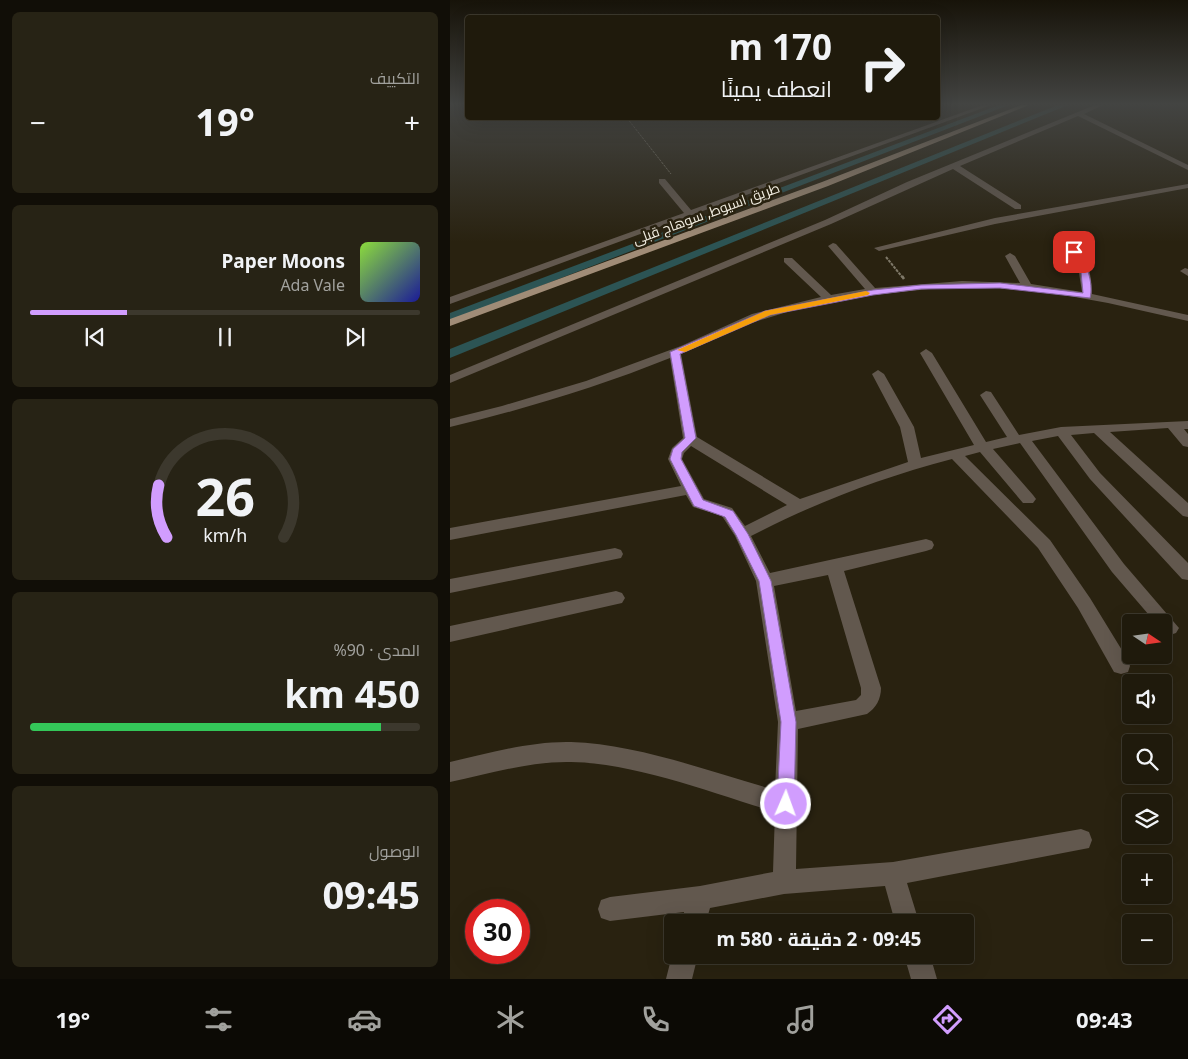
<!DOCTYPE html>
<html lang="ar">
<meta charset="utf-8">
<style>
body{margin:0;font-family:"Noto Sans",Cairo,sans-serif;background:#272315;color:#f1f3f6;direction:rtl;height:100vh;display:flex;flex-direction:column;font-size:19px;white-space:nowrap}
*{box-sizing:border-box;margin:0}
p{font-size:16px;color:#a1a19d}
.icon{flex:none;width:28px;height:28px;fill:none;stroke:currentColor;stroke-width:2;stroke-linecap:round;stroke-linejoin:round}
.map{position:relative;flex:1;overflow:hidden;direction:ltr}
.details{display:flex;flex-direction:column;gap:12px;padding:12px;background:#110e07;width:450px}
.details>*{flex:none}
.top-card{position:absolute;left:15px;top:15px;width:475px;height:105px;border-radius:5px;box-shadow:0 5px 20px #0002,0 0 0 1px #3c382d;direction:rtl;background:#1f1a0c;color:#f1f3f6;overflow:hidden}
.needle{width:32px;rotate:103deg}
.fabs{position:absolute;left:672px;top:614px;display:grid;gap:10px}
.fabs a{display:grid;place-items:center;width:50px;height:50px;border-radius:5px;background:#1f1a0c;box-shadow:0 5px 20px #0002,0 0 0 1px #3c382d;font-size:25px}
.speed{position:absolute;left:15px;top:899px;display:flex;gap:10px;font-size:25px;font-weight:700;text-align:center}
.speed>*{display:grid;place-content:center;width:65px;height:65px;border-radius:50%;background:#1f1a0c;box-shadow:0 5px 20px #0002,0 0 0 1px #3c382d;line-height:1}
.speed .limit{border:8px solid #d22;background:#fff;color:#111}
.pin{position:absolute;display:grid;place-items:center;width:42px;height:42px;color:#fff;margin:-21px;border-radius:10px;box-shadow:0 2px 8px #0006}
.me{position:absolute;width:55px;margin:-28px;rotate:2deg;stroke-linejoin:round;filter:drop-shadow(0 0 4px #0008)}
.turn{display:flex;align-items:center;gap:18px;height:105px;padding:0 25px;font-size:22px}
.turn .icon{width:65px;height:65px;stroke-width:2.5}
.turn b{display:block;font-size:35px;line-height:42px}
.big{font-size:38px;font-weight:700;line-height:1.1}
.details .widget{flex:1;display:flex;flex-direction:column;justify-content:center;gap:8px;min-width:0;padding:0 18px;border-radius:8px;background:#272315}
.details .dial{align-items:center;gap:0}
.dial svg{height:130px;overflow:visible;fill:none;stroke:#3c382d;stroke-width:7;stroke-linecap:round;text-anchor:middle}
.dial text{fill:#f1f3f6;stroke:none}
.song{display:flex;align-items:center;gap:15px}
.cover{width:60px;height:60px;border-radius:8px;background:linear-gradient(135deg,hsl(90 70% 55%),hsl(240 70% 35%))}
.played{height:5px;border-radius:2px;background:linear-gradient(90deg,#d19dfe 25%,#3c382d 25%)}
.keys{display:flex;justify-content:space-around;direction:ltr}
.heat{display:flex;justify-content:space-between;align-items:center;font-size:28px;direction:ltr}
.charge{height:8px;border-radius:4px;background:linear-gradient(90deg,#34c759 90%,#3c382d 0)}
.trip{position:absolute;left:214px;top:914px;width:310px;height:50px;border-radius:5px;background:#1f1a0c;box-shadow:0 5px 20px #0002,0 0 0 1px #3c382d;font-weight:700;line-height:50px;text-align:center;direction:rtl}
.menu{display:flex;height:80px;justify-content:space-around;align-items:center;background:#0c0a05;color:#a1a19d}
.menu .icon{width:35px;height:35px}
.menu .active{color:#d19dfe}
.menu b{font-size:22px;color:#f1f3f6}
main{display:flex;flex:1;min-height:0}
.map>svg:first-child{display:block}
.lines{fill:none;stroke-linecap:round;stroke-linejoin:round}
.canal{fill:#2c5454;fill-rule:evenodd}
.path-far2{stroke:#7e7868;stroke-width:1;stroke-dasharray:2.5 1;stroke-linecap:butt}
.path-far1{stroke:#7e7868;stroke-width:2;stroke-dasharray:3 1;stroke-linecap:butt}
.path{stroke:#7e7868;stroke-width:2.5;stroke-dasharray:4 2;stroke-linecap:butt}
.minor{fill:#62584e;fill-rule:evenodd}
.major{fill:#a08c77;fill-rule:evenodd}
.route{fill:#d19dfe;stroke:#8866a5}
.slow{fill:#f59e0b}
.labels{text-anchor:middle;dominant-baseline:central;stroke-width:5;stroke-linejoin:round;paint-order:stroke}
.far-street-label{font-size:14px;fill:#f2eee2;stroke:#292210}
</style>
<main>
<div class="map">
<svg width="738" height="979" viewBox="0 0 738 979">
<rect width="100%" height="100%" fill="#292210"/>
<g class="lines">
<!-- canal -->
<g class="canal">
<polygon points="549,105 559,105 0,321 0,313"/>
<polygon points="608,105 618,105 0,358 0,349"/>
</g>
<!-- path-far2 -->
<polyline class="path-far2" points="177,118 221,174"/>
<!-- path-far1 -->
<polyline class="path-far1" points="436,257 453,278"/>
<!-- path -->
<polyline class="path" points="452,276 454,279"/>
<!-- minor -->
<g class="minor">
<polygon points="533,105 541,105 0,304 0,297 234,213 209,183 209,179 215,179 241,210"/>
<polygon points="645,105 653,105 634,114 738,165 738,170 628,116 510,166 571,205 571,209 565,209 503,169 381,224 0,383 0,375 375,220 457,182"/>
<polygon points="738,184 738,188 545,224 429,251 424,248 545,218"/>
<path d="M383 243 386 244 425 288 512 281 570 283 555 256 560 253 565 256 581 284 632 292 628 267 618 252 623 249C639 255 642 279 642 294L738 315V321L658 303 597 292 545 288 479 289 413 296 350 308 298 324 231 354 247 437 350 499 458 462 450 427 422 374 428 370 434 374 464 427 471 458 524 445 470 353 476 349 482 353 536 442 557 437 530 395 536 391 541 392 569 435 611 427 738 421V429H734L738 434V447L733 446 718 428 660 432 738 503V517L733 516 644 433 621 435 650 473 738 563V580L732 579 640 479 608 436 582 441 674 564 729 628 726 633 720 635 714 633V622H705L662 572 570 443 543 449 583 495 586 499 583 503H573L530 452 515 456 600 540 640 598 678 660 680 666 678 672 671 674 664 672 628 608 588 548 502 459C430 478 367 502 301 536L320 573 476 539 482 541 484 545 482 549 476 551 394 571 431 688C431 699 426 708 417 714L348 729 346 869 443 862 631 829 639 832 642 840 639 848 457 883 469 922H445L435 886 334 894 260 908 256 922H232L234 912 160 921 151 918 148 909 151 900 160 897 250 886 323 872 325 812C262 793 185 763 121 762 80 761 39 774 0 782V762C39 753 81 741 121 742 187 744 261 772 325 790L328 722 306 581 285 536 272 516 243 507 236 495 0 540V528L231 486 218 459 222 448 233 438 220 358C148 387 75 409 0 427V419L52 406 136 381 231 346 302 314 371 297 334 262V258H342L381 295 415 289 378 246ZM241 446 337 505 295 526 282 508 254 499 232 459 234 453ZM378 575 411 688V695L406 700 346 711 324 586Z"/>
<polygon points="735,268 738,269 738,276 730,271"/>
<polygon points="165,548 171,550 173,554 171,558 0,593 0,579"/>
<polygon points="166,591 172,593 175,598 172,603 0,642 0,626"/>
<polygon points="222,955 248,955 242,979 216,979"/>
<polygon points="454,955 480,955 487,979 461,979"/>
</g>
<!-- major -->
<polygon class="major" points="571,105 579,105 378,186 0,326 0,319 372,182"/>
</g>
<!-- sky -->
<linearGradient id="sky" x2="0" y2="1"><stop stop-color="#171309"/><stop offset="0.43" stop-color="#434442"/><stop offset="1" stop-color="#434442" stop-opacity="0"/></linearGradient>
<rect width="738" height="242" fill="url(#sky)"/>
<!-- route -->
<path class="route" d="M624 250C636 257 644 284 640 298L550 288 471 289 423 295 320 315 230 354 246 438 232 452 231 459 253 500 283 511 298 534 321 581 346 722 344 804 342 810 336 812 330 810 327 804 331 722 309 581 286 535 275 517 244 506 220 459 223 449 235 438 220 352 315 311 423 290 471 285 550 283 633 293 631 272 620 252Z"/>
<!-- slow -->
<polygon class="slow" points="416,291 420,293 418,295 320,315 235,352 227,350 315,311"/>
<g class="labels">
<!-- far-street labels -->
<g class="far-street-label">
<text transform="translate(256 213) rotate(-20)">طريق اسيوط, سوهاج قبلى</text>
</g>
</g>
</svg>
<div class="fabs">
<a><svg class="needle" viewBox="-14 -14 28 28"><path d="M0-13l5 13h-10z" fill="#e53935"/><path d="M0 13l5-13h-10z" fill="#a1a19d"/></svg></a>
<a><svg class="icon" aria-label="sound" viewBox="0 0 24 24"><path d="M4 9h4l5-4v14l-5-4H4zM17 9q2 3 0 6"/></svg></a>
<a><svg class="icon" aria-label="search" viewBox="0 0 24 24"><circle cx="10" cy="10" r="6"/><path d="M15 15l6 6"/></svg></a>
<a><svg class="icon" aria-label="layers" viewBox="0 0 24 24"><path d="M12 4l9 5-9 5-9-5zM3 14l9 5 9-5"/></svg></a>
<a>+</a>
<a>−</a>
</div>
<div class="speed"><div class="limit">30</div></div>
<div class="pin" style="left:624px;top:252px;background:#d93025"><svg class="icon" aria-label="arrive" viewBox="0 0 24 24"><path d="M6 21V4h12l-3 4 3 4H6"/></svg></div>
<svg class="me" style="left:336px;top:804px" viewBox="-20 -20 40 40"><circle r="17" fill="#d19dfe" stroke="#fff" stroke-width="3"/><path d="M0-11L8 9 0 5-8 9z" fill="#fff"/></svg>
<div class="trip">09:45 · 2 دقيقة · 580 m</div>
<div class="top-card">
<div class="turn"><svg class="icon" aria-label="right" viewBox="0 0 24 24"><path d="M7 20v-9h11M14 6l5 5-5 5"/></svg><div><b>170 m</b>انعطف يمينًا</div></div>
</div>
</div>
<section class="details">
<div class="widget"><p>التكييف</p>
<div class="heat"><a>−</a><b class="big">19°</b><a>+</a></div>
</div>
<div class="widget">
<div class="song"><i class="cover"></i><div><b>Paper Moons</b><p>Ada Vale</p></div></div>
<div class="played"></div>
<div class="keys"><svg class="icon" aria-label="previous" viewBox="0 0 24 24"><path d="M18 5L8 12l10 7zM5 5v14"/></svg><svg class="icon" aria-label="pause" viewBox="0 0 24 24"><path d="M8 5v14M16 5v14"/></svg><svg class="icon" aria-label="next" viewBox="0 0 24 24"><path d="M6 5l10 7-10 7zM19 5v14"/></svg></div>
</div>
<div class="widget dial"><svg viewBox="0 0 100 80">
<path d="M14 69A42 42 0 1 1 86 69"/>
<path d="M14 69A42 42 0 0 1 9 37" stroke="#d19dfe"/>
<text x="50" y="56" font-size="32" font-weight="700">26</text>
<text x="50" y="72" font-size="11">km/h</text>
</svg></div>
<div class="widget"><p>المدى · 90%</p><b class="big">450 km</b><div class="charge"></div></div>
<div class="widget"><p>الوصول</p><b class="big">09:45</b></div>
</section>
</main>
<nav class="menu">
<b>09:43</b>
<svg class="icon active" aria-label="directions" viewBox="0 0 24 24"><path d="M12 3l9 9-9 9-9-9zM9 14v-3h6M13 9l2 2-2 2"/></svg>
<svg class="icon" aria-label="music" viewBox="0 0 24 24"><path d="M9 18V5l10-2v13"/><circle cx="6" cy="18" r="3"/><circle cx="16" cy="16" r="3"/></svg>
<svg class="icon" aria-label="phone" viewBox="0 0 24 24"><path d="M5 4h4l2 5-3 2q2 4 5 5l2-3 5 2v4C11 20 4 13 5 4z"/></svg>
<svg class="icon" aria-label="climate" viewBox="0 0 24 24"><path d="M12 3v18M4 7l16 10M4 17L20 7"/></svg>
<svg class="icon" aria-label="car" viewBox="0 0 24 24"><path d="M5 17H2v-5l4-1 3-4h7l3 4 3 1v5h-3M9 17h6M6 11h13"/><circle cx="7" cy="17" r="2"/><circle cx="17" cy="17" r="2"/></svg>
<svg class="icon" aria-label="filters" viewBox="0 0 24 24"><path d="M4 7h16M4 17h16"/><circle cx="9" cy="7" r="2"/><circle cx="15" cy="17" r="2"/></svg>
<b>19°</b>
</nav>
